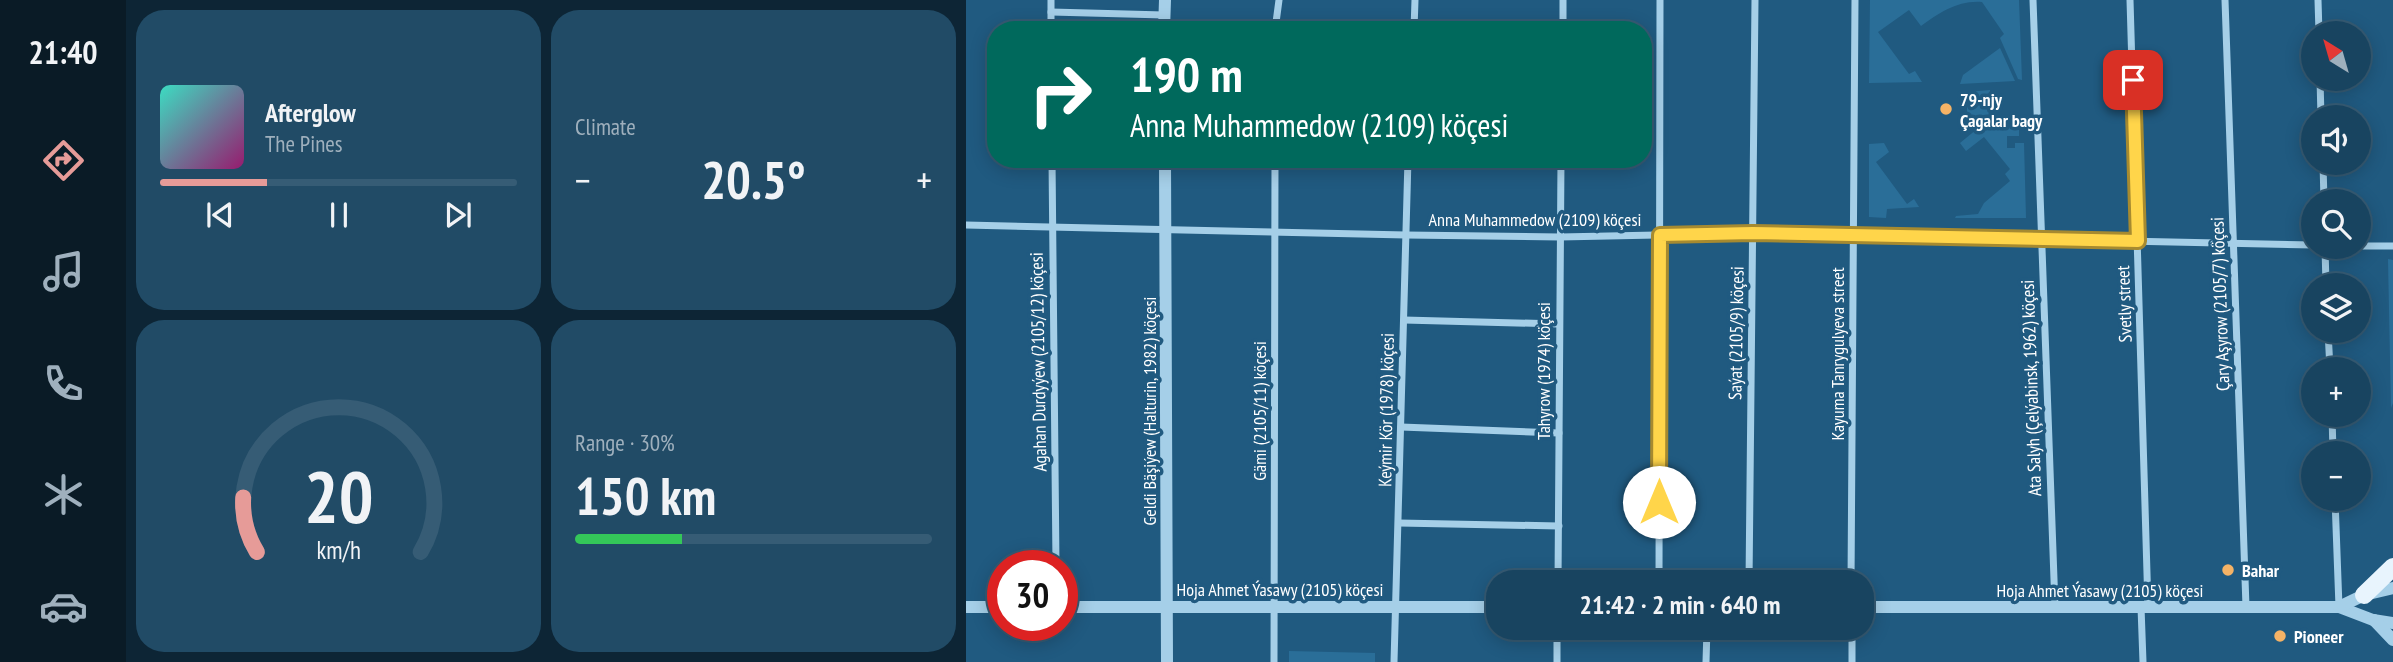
<!DOCTYPE html>
<meta charset="utf-8">
<style>
body{margin:0;font-family:"PT Sans Narrow",sans-serif;background:#214b66;color:#f1f3f6;height:100vh;display:flex;flex-direction:column;font-size:26px;white-space:nowrap}
*{box-sizing:border-box;margin:0}
p{font-size:23px;color:#9fb0bd}
.icon{flex:none;width:38px;height:38px;fill:none;stroke:currentColor;stroke-width:2;stroke-linecap:round;stroke-linejoin:round}
.map{position:relative;flex:1;overflow:hidden}
.panel{display:flex;flex-direction:column;gap:10px;padding:10px;background:#0d2535;width:840px}
.panel>*{flex:none}
.hud{position:absolute;left:21px;top:21px;width:665px;height:147px;border-radius:28px;box-shadow:0 4px 18px #0003,0 0 0 2px #365c75;background:#00695c;color:#fff;overflow:hidden}
.needle{width:46px;rotate:323deg}
.fabs{position:absolute;left:1335px;top:21px;display:grid;gap:14px}
.fabs a{display:grid;place-items:center;width:70px;height:70px;border-radius:50%;background:#184460;box-shadow:0 4px 18px #0003,0 0 0 2px #365c75;font-size:35px}
.speed{position:absolute;left:21px;top:550px;display:flex;gap:14px;font-size:35px;font-weight:700;text-align:center}
.speed>*{display:grid;place-content:center;width:91px;height:91px;border-radius:50%;background:#184460;box-shadow:0 4px 18px #0003,0 0 0 2px #365c75;line-height:1}
.speed .limit{border:10px solid #d22;background:#fff;color:#111}
.pin{position:absolute;display:grid;place-items:center;width:60px;height:60px;color:#fff;margin:-30px;border-radius:14px;box-shadow:0 4px 10px #0006}
.me{position:absolute;width:77px;margin:-38px;rotate:0deg;stroke-linejoin:round;filter:drop-shadow(0 0 5px #0008)}
.turn{display:flex;align-items:center;gap:24px;height:147px;padding:0 28px;font-size:32px}
.turn .icon{width:91px;height:91px;stroke-width:2.5}
.turn b{display:block;font-size:49px;line-height:60px}
.big{font-size:52px;font-weight:700;line-height:1.1}
.panel .widget{flex:1;display:flex;flex-direction:column;justify-content:center;gap:10px;min-width:0;padding:0 24px;border-radius:28px;background:#214b66}
.panel .dial{align-items:center;gap:0}
.dial svg{height:182px;overflow:visible;fill:none;stroke:#365c75;stroke-width:7;stroke-linecap:round;text-anchor:middle}
.dial text{fill:#f1f3f6;stroke:none}
.song{display:flex;align-items:center;gap:21px}
.cover{width:84px;height:84px;border-radius:10px;background:linear-gradient(135deg,hsl(170 70% 55%),hsl(320 70% 35%))}
.played{height:7px;border-radius:4px;background:linear-gradient(90deg,#e69b98 30%,#365c75 30%)}
.keys{display:flex;justify-content:space-around;direction:ltr}
.heat{display:flex;justify-content:space-between;align-items:center;font-size:38px;direction:ltr}
.charge{height:10px;border-radius:5px;background:linear-gradient(90deg,#34c759 30%,#365c75 0)}
.panel .tiles{flex:1;display:grid;gap:10px;grid-template-columns:repeat(2,1fr)}
.trip{position:absolute;left:520px;top:570px;width:388px;height:70px;border-radius:28px;background:#184460;box-shadow:0 4px 18px #0003,0 0 0 2px #365c75;font-weight:700;line-height:70px;text-align:center}
main{display:flex;flex:1;min-height:0}
.dock{display:flex;flex-direction:column;width:126px;justify-content:space-around;align-items:center;background:#0a1b26;color:#9fb0bd}
.dock .icon{width:49px;height:49px}
.dock .on{color:#e69b98}
.dock b{font-size:32px;color:#f1f3f6}
.map>svg:first-child{display:block}
.green{fill:#2a6e98}
.lines{fill:none;stroke-linecap:round;stroke-linejoin:round}
.minor{stroke:#a5cfe8;stroke-width:7}
.tertiary{stroke:#a5cfe8;stroke-width:12}
.primary{stroke:#e8f4fd;stroke-width:18}
.route-casing{stroke:#a68a30;stroke-width:18}
.route{stroke:#ffd54a;stroke-width:12}
.poi-dot{fill:#f5b366;stroke:#205a80;stroke-width:2.5}
.labels{text-anchor:middle;dominant-baseline:central;stroke-width:7;stroke-linejoin:round;paint-order:stroke}
.poi-label{font-size:18px;font-weight:bold;fill:#fff;stroke:#205a80;text-anchor:start}
.street-label{font-size:18px;fill:#fff;stroke:#205a80}
</style>
<main>
<nav class="dock">
<b>21:40</b>
<svg class="icon on" aria-label="directions" viewBox="0 0 24 24"><path d="M12 3l9 9-9 9-9-9zM9 14v-3h6M13 9l2 2-2 2"/></svg>
<svg class="icon" aria-label="music" viewBox="0 0 24 24"><path d="M9 18V5l10-2v13"/><circle cx="6" cy="18" r="3"/><circle cx="16" cy="16" r="3"/></svg>
<svg class="icon" aria-label="phone" viewBox="0 0 24 24"><path d="M5 4h4l2 5-3 2q2 4 5 5l2-3 5 2v4C11 20 4 13 5 4z"/></svg>
<svg class="icon" aria-label="climate" viewBox="0 0 24 24"><path d="M12 3v18M4 7l16 10M4 17L20 7"/></svg>
<svg class="icon" aria-label="car" viewBox="0 0 24 24"><path d="M5 17H2v-5l4-1 3-4h7l3 4 3 1v5h-3M9 17h6M6 11h13"/><circle cx="7" cy="17" r="2"/><circle cx="17" cy="17" r="2"/></svg>
</nav>
<section class="panel">
<div class="tiles">
<div class="widget">
<div class="song"><i class="cover"></i><div><b>Afterglow</b><p>The Pines</p></div></div>
<div class="played"></div>
<div class="keys"><svg class="icon" aria-label="previous" viewBox="0 0 24 24"><path d="M18 5L8 12l10 7zM5 5v14"/></svg><svg class="icon" aria-label="pause" viewBox="0 0 24 24"><path d="M8 5v14M16 5v14"/></svg><svg class="icon" aria-label="next" viewBox="0 0 24 24"><path d="M6 5l10 7-10 7zM19 5v14"/></svg></div>
</div>
<div class="widget"><p>Climate</p>
<div class="heat"><a>−</a><b class="big">20.5°</b><a>+</a></div>
</div>
<div class="widget dial"><svg viewBox="0 0 100 80">
<path d="M14 69A42 42 0 1 1 86 69"/>
<path d="M14 69A42 42 0 0 1 8 45" stroke="#e69b98"/>
<text x="50" y="56" font-size="32" font-weight="700">20</text>
<text x="50" y="72" font-size="11">km/h</text>
</svg></div>
<div class="widget"><p>Range · 30%</p><b class="big">150 km</b><div class="charge"></div></div>
</div>
</section>
<div class="map">
<svg width="1427" height="662" viewBox="0 0 1427 662">
<rect width="100%" height="100%" fill="#205a80"/>
<!-- green -->
<g class="green">
<path d="M904 0H1053L1056 80 1052 79 1034 38 1038 34 1016 2C992 0 973 13 955 26L943 10 912 32 943 74 949 71 956 82 903 83Z"/>
<polygon points="1034,48 1049,81 994,84 997,75"/>
<polygon points="1024,90 1029,128 1053,126 1053,136 1041,136 1041,148 1049,148 1049,143 1058,143 1060,218 989,218 990,216 1012,214 1018,203 1044,181 1039,174 1044,169 1018,137 1000,151 994,143 1011,129 1001,111 1001,92"/>
<polygon points="918,143 923,152 910,162 941,204 948,199 953,207 921,209 920,218 903,217 903,144"/>
<polygon points="1422,259 1427,260 1427,403 1425,408"/>
<polygon points="323,651 409,653 409,662 323,662"/>
</g>
<g class="lines">
<!-- minor -->
<g class="minor">
<polyline points="1067,0 1089,607"/>
<polyline points="1164,0 1182,607"/>
<polyline points="1259,0 1280,607"/>
<polyline points="1352,0 1353,33"/>
<polyline points="85,12 198,15"/>
<polyline points="85,30 85,0"/>
<polyline points="259,30 299,24 334,25"/>
<polyline points="309,30 313,0"/>
<polyline points="448,30 449,0"/>
<polyline points="597,30 597,0"/>
<polyline points="1354,79 1355,117"/>
<polyline points="86,159 90,565"/>
<polyline points="1357,163 1358,201"/>
<polyline points="0,225 440,235 594,237 787,233 1348,245"/>
<polyline points="1393,246 1427,246"/>
<polyline points="1359,247 1360,285"/>
<polyline points="438,320 592,324"/>
<polyline points="1362,331 1364,369"/>
<polyline points="1366,415 1367,453"/>
<polyline points="435,427 593,433"/>
<polyline points="1369,499 1373,607"/>
<polyline points="433,523 593,526"/>
<polyline points="592,583 595,159"/>
<polyline points="693,583 694,0"/>
<polyline points="783,583 789,0"/>
<polyline points="885,583 889,0"/>
<polyline points="1175,607 1177,662"/>
<polyline points="886,628 886,662"/>
<polyline points="308,662 309,159"/>
<polyline points="428,662 442,159"/>
<polyline points="591,662 591,628"/>
<polyline points="740,662 741,628"/>
</g>
<!-- tertiary -->
<g class="tertiary">
<polyline points="198,30 199,0"/>
<polyline points="199,159 201,662"/>
<polyline points="0,607 37,607"/>
<polyline points="96,607 532,607"/>
<polyline points="896,607 1373,607 1407,620 1427,623"/>
<polyline points="1373,607 1398,595 1427,588"/>
<polyline points="1408,620 1427,640"/>
</g>
<!-- primary -->
<polyline class="primary" points="1398,595 1427,567"/>
</g>
<g class="lines">
<!-- route casing -->
<g class="route-casing">
<polyline id="route" points="693,502 694,235 787,233 1172,241 1167,80"/>
</g>
<!-- route -->
<use href="#route" class="route"/>
</g>
<!-- markers -->
<g class="poi-dot">
<circle cx="980" cy="109" r="7"/>
<circle cx="1262" cy="570" r="7"/>
<circle cx="1314" cy="636" r="7"/>
</g>
<g class="labels">
<!-- poi labels -->
<g class="poi-label">
<text x="994" y="99">79-njy<tspan x="994" dy="21">Çagalar bagy</tspan></text>
<text x="1276" y="570">Bahar</text>
<text x="1328" y="636">Pioneer</text>
</g>
<!-- street labels -->
<g class="street-label">
<text x="569" y="219">Anna Muhammedow (2109) köçesi</text>
<text transform="translate(1158 304) rotate(-92)">Svetly street</text>
<text transform="translate(1254 304) rotate(-92)">Çary Aşyrow (2105/7) köçesi</text>
<text transform="translate(770 333) rotate(-89)">Saýat (2105/9) köçesi</text>
<text transform="translate(871 354) rotate(-90)">Kayuma Tanrygulyeva street</text>
<text transform="translate(72 362) rotate(-91)">Agahan Durdyýew (2105/12) köçesi</text>
<text transform="translate(577 371) rotate(-90)">Tahyrow (1974) köçesi</text>
<text transform="translate(1065 388) rotate(-92)">Ata Salyh (Çelýabinsk, 1962) köçesi</text>
<text transform="translate(420 410) rotate(-89)">Keýmir Kör (1978) köçesi</text>
<text transform="translate(183 411) rotate(-90)">Geldi Bäşiýew (Halturin, 1982) köçesi</text>
<text transform="translate(293 411) rotate(-90)">Gämi (2105/11) köçesi</text>
<text x="314" y="589">Hoja Ahmet Ýasawy (2105) köçesi</text>
<text x="1134" y="590">Hoja Ahmet Ýasawy (2105) köçesi</text>
</g>
</g>
</svg>
<div class="fabs">
<a><svg class="needle" viewBox="-14 -14 28 28"><path d="M0-13l5 13h-10z" fill="#e53935"/><path d="M0 13l5-13h-10z" fill="#9fb0bd"/></svg></a>
<a><svg class="icon" aria-label="sound" viewBox="0 0 24 24"><path d="M4 9h4l5-4v14l-5-4H4zM17 9q2 3 0 6"/></svg></a>
<a><svg class="icon" aria-label="search" viewBox="0 0 24 24"><circle cx="10" cy="10" r="6"/><path d="M15 15l6 6"/></svg></a>
<a><svg class="icon" aria-label="layers" viewBox="0 0 24 24"><path d="M12 4l9 5-9 5-9-5zM3 14l9 5 9-5"/></svg></a>
<a>+</a>
<a>−</a>
</div>
<div class="speed"><div class="limit">30</div></div>
<div class="pin" style="left:1167px;top:80px;background:#d93025"><svg class="icon" aria-label="arrive" viewBox="0 0 24 24"><path d="M6 21V4h12l-3 4 3 4H6"/></svg></div>
<svg class="me" style="left:693px;top:502px" viewBox="-20 -20 40 40"><circle r="19" fill="#fff"/><path d="M0-13L10 11 0 6-10 11z" fill="#ffd54a"/></svg>
<div class="trip">21:42 · 2 min · 640 m</div>
<div class="hud">
<div class="turn"><svg class="icon" aria-label="right" viewBox="0 0 24 24"><path d="M7 20v-9h11M14 6l5 5-5 5"/></svg><div><b>190 m</b>Anna Muhammedow (2109) köçesi</div></div>
</div>
</div>
</main>
